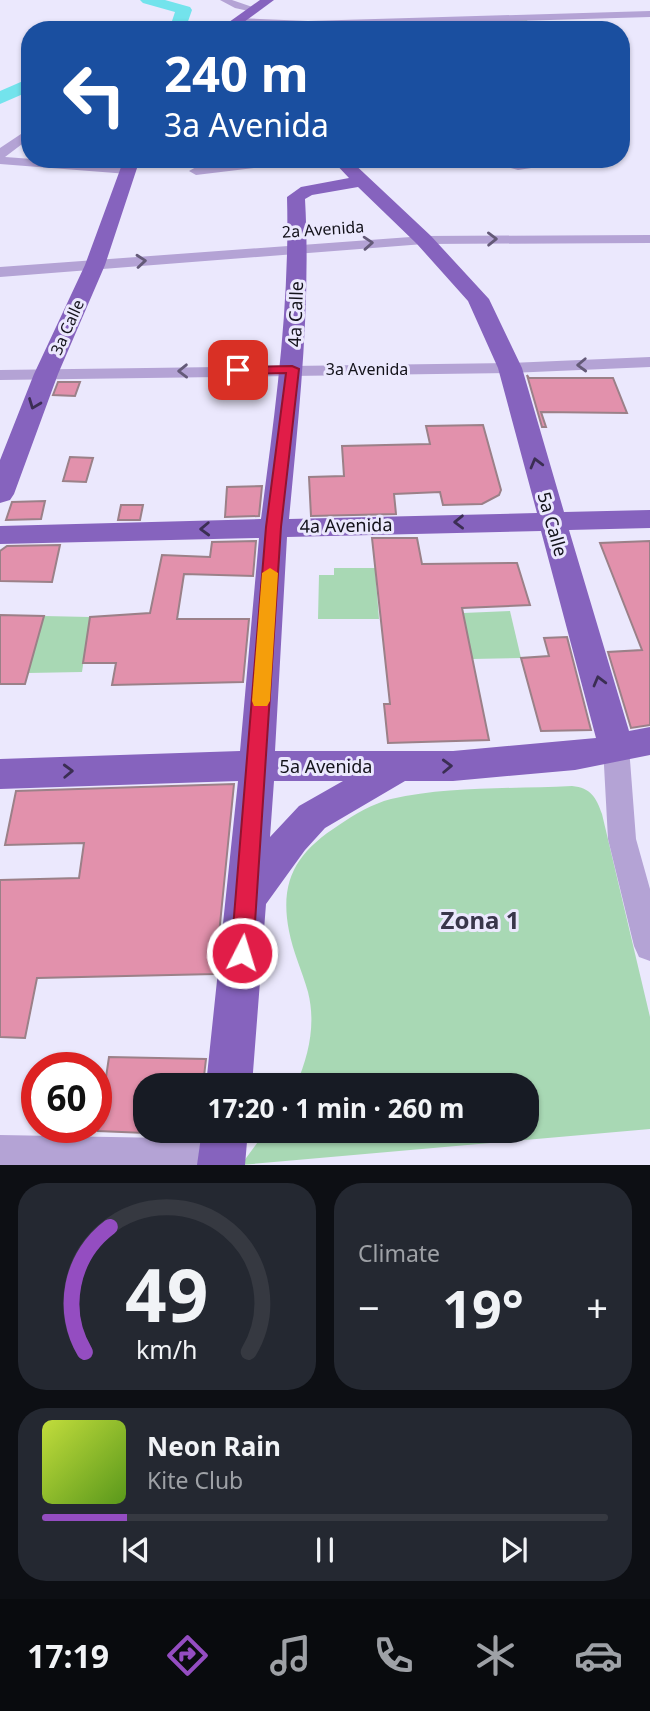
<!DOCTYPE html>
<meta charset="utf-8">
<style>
body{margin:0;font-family:"Noto Sans",sans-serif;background:#242831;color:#f1f3f6;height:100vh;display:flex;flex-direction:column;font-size:26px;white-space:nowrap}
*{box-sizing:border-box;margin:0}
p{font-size:23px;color:#9ea1a6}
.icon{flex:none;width:38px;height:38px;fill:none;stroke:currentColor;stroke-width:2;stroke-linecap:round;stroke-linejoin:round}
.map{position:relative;height:1165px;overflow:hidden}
.side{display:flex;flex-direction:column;gap:18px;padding:18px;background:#0d0f14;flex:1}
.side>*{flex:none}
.hud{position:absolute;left:21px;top:21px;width:609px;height:147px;border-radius:28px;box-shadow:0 2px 5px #0004;background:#1a4fa0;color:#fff;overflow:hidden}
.speed{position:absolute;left:21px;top:1052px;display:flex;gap:14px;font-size:35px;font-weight:700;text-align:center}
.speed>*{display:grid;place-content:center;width:91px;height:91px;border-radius:50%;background:#171b24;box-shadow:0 2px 5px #0004;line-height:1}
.speed .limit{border:10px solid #d22;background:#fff;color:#111}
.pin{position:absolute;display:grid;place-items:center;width:60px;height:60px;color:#fff;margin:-30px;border-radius:14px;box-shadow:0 4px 10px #0006}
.me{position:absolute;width:77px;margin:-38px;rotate:5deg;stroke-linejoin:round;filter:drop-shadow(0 0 5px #0008)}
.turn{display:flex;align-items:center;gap:24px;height:147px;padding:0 28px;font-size:32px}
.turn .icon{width:91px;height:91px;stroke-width:2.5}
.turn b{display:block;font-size:49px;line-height:60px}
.big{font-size:52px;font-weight:700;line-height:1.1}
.side .widget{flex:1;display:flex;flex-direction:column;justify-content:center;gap:10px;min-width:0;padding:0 24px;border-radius:28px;background:#242831}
.side .dial{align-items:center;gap:0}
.dial svg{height:182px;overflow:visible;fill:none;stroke:#363941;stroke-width:7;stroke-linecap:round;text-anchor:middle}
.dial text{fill:#f1f3f6;stroke:none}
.song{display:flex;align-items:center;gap:21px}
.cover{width:84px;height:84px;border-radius:10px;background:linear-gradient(135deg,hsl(70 70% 55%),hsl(90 70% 35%))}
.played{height:7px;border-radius:4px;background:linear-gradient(90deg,#944dc1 15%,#363941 15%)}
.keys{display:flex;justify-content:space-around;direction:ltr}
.heat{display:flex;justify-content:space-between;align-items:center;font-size:38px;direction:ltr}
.side .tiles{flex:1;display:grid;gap:18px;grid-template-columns:1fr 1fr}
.widget:last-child{grid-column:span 2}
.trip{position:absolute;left:133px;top:1073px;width:406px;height:70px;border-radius:28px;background:#171b24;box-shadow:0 2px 5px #0004;font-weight:700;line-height:70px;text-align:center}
.dock{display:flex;height:112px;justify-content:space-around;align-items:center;background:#090b0e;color:#9ea1a6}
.dock .icon{width:49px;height:49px}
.dock .selected{color:#944dc1}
.dock b{font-size:32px;color:#f1f3f6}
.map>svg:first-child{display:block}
.green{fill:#a8d8b4}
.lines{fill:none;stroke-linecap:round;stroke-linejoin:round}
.river{fill:#73e3ec;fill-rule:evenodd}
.building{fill:#e291ac;stroke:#9b8088;stroke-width:2}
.minor{fill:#b4a3d5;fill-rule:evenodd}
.major{fill:#8663be;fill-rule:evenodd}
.oneway{stroke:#645a78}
.oneway2{stroke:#3b2e53}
.route{fill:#e11d48;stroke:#92132f;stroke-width:2}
.slow{fill:#f59e0b}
.labels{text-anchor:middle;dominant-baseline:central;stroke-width:6;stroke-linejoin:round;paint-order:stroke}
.far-street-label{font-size:16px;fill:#13121a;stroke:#ebe8fd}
.street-label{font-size:18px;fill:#13121a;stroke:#ebe8fd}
.near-quarter-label{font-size:24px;font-weight:bold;fill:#39364a;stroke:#ebe8fd}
</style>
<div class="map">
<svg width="650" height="1165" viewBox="0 0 650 1165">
<rect width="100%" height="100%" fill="#ebe8fd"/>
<!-- green -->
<g class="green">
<polygon points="526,19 535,30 409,30 408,22"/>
<polygon points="334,568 375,568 379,619 318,619 319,575 334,575"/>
<polygon points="510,611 521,658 472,659 463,613"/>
<polygon points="44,616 90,617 82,672 28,673"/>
<path d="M572 786C591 788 596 797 602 814L650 1017V1129L241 1165 266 1131 527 1130V1085H296C309 1055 316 1024 308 992 302 971 293 952 289 931 279 880 297 852 339 825 355 814 372 804 391 799 449 786 513 789 572 786Z"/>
</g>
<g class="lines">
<!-- river -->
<g class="river">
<polygon points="140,0 165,0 190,7 192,10 185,30 169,30 175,12 143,3"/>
<polygon points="30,78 30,91 0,104 0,91"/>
</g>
</g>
<!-- building -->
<g class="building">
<polygon points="527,375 529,378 613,378 627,413 541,412 546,427 542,427"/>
<polygon points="58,382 80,382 75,396 53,395"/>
<polygon points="483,425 501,490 499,495 482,504 443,505 440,492 394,494 396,514 311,516 309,477 344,476 342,446 430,444 426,426"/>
<polygon points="70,457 93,458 86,482 63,481"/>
<polygon points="262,486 259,516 225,517 227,487"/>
<polygon points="45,501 41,519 6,520 12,502"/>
<polygon points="121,505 143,505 140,520 118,520"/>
<polygon points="372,538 417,538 422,564 517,563 530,605 462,608 489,740 388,743 384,704 390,704"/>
<polygon points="256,541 253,576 184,574 177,619 249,619 243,682 112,685 116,663 83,663 90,617 150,613 162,555 210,557 212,542"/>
<polygon points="650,541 650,725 631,728 608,652 642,650 600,543"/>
<polygon points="60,545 52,582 0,581 0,551 7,546"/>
<polygon points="0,615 44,616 25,684 0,684"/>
<polygon points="567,637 591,730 541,731 521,658 549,656 544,638"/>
<polygon points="234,784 215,974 37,978 25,1038 0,1037 0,880 79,878 84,843 5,845 16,791"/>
<polygon points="109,1057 206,1059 203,1085 145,1085 145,1133 98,1131"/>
</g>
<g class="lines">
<!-- minor -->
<g class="minor">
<polygon points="220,0 232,0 258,9 253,12 235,8"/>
<polygon points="650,11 650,17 308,27 236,24 231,21 236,18 308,21"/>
<polygon points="30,128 30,138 5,157 128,166 135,170 128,174 0,164 0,148"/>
<polygon points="260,159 300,159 294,163 196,175 189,171 196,167"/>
<polygon points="478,159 518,162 539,159 538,167 518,170"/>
<polygon points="650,235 650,243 424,244 0,277 0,267 424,236"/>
<polygon points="650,357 650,367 510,373 0,380 0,370 510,363"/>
<polygon points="616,736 625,739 629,747 636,839 650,889 650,961 639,957 634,946 608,839 603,747 607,739"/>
<polygon points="0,1135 222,1139 235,1144 240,1157 237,1165 0,1165"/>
</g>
<!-- major -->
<g class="major">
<polygon points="260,0 274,0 233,30 218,30"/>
<polygon points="124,159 140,159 105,265 58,374 14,494 10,500 0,503 0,460 34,374 85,265"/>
<path d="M331 159H349L431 236 489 299 522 368 564 512 650 510V528L569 530 629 731 650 727V755L575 770 453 781H405L325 828 305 850 266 904 252 1085H206L238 781 0 789V759L240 751 259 538 0 544V526L261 519C275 412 290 305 287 197L301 187 349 178ZM358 187 417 244 468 301 498 368 537 513 289 519C299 412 311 306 305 199L312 195ZM541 531 596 738 453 751H275L287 537ZM274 781H343L299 806 270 837Z"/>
<polygon points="202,1130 248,1130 245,1165 197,1165"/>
</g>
</g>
<!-- one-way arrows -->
<defs><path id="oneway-chevron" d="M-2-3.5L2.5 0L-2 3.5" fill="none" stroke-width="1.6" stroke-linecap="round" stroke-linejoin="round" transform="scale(1.75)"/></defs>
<g class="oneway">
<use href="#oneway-chevron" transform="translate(492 239) rotate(-1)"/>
<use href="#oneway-chevron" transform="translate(368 243) rotate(-4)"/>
<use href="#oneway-chevron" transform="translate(141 261) rotate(-5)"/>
<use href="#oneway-chevron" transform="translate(582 365) rotate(178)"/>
<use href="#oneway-chevron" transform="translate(183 371) rotate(179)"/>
</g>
<g class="oneway2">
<use href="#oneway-chevron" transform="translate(34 404) rotate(111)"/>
<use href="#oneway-chevron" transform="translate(536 463) rotate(-105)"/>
<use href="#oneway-chevron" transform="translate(459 522) rotate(179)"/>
<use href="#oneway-chevron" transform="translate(205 529) rotate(178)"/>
<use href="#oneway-chevron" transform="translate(599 681) rotate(-105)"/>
<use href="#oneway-chevron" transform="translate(447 766) rotate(-2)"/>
<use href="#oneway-chevron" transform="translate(68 771) rotate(-2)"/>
</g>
<!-- route -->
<polygon class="route" points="292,366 299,369 281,527 253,953 250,960 242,963 234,960 231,953 266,527 286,373 238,374 231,370 238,367"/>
<!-- slow -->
<polygon class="slow" points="270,568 278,573 270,701 267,706 254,706 252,701 262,573"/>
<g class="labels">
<!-- far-street labels -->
<g class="far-street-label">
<text transform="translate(323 229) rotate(-4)">2a Avenida</text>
<text transform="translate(67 327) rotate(-66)">3a Calle</text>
<text x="367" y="369">3a Avenida</text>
</g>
<!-- street labels -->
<g class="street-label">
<text transform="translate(295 314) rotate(-88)">4a Calle</text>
<text transform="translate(553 524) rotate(74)">5a Calle</text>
<text transform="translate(346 525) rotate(-1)">4a Avenida</text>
<text x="326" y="766">5a Avenida</text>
</g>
<!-- near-quarter labels -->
<g class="near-quarter-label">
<text x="480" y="919">Zona 1</text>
</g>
</g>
</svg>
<div class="speed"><div class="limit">60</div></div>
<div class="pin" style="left:238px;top:370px;background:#d93025"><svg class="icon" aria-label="arrive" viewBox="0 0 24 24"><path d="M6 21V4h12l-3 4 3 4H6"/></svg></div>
<svg class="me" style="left:242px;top:953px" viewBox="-20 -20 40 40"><circle r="17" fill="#e11d48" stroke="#fff" stroke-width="3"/><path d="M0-11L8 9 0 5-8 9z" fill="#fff"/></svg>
<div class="trip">17:20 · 1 min · 260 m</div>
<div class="hud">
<div class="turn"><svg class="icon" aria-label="left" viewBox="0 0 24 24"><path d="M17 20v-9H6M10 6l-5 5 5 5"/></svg><div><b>240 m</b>3a Avenida</div></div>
</div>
</div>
<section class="side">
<div class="tiles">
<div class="widget dial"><svg viewBox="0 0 100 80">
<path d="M14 69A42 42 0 1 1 86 69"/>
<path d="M14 69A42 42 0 0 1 25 14" stroke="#944dc1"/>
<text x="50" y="56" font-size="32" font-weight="700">49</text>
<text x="50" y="72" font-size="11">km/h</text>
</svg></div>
<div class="widget"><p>Climate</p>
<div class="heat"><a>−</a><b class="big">19°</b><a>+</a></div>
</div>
<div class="widget">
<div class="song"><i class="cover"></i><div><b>Neon Rain</b><p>Kite Club</p></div></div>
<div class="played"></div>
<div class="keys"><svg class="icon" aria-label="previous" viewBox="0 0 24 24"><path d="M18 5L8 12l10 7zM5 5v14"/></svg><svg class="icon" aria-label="pause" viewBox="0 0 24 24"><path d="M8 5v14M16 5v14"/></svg><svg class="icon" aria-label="next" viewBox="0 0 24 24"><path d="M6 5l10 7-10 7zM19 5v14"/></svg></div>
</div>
</div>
</section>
<nav class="dock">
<b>17:19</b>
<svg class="icon selected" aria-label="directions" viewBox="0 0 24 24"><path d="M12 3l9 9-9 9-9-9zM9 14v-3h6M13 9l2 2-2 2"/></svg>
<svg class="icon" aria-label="music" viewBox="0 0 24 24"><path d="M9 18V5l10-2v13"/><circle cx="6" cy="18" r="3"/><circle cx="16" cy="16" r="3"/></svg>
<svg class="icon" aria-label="phone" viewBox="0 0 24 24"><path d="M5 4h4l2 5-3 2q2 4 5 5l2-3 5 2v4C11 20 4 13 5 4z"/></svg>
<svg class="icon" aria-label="climate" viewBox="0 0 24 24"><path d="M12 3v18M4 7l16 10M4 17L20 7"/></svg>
<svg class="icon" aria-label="car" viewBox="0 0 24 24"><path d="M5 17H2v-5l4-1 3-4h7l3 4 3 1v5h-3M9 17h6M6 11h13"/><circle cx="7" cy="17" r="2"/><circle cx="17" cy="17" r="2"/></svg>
</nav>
